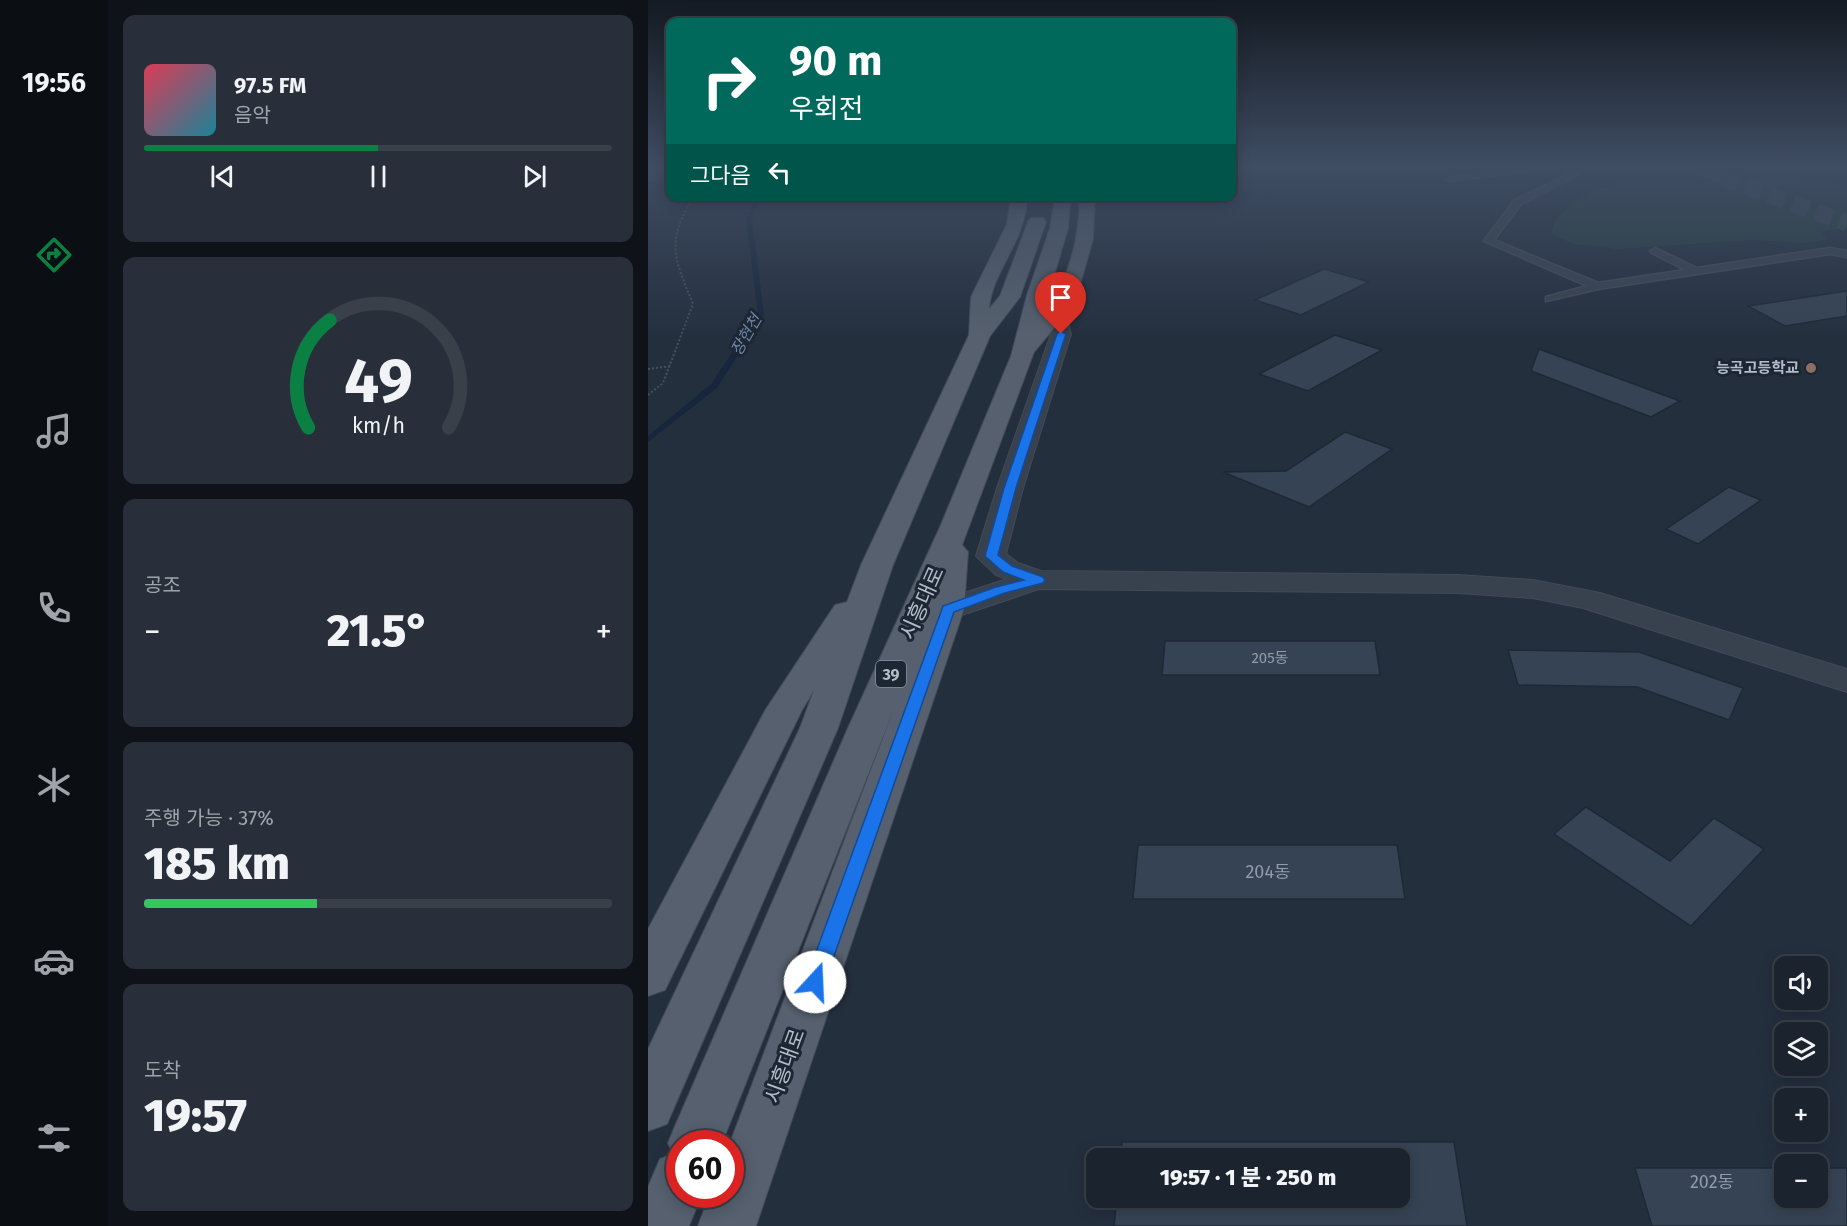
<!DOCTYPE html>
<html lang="ko">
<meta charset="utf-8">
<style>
body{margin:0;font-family:"Fira Sans","Noto Sans KR",sans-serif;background:#282f3a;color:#f1f3f6;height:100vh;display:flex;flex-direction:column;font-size:22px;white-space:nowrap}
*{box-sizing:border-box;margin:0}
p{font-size:20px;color:#a0a4aa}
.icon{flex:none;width:33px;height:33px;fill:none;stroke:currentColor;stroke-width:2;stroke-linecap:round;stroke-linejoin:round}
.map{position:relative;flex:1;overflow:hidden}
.panel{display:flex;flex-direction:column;gap:15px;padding:15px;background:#0f1319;width:540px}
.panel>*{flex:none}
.hud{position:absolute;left:18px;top:18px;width:570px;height:183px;border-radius:12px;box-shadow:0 3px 15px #0003,0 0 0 2px #39404a;background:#00695c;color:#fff;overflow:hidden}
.fabs{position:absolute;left:1126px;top:956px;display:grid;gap:12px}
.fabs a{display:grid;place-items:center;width:54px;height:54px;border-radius:12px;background:#1b232e;box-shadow:0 3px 15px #0003,0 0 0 2px #39404a;font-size:30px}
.speed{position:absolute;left:18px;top:1130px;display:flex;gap:12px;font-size:30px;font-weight:700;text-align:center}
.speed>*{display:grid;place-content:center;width:78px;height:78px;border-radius:50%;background:#1b232e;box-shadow:0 3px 15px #0003,0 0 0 2px #39404a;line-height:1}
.speed .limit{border:9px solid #d22;background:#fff;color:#111}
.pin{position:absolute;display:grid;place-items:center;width:51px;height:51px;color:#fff;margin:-62px -26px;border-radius:50% 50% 50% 0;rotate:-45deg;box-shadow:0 0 6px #0007}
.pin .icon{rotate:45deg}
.me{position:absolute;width:66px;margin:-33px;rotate:20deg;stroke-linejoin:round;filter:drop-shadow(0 0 4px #0008)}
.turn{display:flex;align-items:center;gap:21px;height:126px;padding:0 24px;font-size:27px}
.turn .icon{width:78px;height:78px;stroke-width:2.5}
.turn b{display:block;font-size:42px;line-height:51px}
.then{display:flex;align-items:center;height:57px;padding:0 24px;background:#0003;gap:12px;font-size:22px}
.big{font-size:45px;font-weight:800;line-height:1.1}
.panel .card{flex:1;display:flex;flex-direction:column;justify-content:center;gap:9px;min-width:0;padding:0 21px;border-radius:12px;background:#282f3a}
.panel .dial{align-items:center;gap:0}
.dial svg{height:156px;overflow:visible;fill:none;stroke:#39404a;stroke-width:7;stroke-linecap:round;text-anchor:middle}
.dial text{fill:#f1f3f6;stroke:none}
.song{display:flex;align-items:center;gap:18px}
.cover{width:72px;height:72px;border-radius:9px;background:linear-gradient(135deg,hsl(350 70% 55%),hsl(190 70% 35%))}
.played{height:6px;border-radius:3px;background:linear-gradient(90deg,#0b8043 50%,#39404a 50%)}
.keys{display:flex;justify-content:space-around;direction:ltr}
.heat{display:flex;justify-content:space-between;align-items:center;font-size:33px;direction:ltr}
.charge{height:9px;border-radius:4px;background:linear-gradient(90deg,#34c759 37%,#39404a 0)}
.trip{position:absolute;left:438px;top:1148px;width:324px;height:60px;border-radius:12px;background:#1b232e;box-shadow:0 3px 15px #0003,0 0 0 2px #39404a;font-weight:800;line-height:60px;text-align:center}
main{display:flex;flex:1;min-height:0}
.menu{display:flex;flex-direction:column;width:108px;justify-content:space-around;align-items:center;background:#0b0e12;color:#a0a4aa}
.menu .icon{width:42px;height:42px}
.menu .current{color:#0b8043}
.menu b{font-size:27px;color:#f1f3f6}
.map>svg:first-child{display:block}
.green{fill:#263c3f}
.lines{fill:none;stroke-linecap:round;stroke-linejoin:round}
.stream{fill:#17263c;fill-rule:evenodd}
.building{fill:#364354;stroke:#1f2835;stroke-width:1.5}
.tertiary-tunnel{stroke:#3a4453;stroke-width:17;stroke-dasharray:17 8;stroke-linecap:butt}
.service-casing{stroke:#414a57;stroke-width:3}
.minor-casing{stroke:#414a57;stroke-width:2}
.tertiary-casing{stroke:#414a57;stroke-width:2}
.primary-casing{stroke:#414a57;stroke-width:2}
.path{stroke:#3f5557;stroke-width:2;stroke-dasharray:2 2;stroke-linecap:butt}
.service{fill:#38414e;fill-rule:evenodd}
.minor{fill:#38414e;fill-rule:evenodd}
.tertiary{fill:#38414e;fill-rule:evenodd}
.primary{fill:#56606e;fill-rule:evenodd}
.route{fill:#1a73e8;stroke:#114b97;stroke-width:1.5}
.education-dot{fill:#8d6e63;stroke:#1d2633;stroke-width:2}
.labels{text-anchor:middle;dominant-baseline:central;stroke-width:6;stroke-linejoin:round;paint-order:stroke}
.far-poi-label{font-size:15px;font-weight:bold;fill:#b4bcc9;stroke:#1d2633;text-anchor:end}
.number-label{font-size:15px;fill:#929caa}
.far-water-label{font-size:16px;font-style:italic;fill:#6d86a8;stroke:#1d2633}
.shield{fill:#1d2633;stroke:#878f9c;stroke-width:1.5}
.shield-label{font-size:16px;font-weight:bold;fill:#b4bcc9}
.near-number-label{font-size:18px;fill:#929caa}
.near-street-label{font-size:21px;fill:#b4bcc9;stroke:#1d2633}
</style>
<main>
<nav class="menu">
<b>19:56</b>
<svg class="icon current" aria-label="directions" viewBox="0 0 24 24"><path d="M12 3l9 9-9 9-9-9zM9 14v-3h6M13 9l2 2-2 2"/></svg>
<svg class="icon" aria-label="music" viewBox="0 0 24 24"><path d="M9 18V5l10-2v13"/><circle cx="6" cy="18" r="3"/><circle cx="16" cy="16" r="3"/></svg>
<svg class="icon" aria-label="phone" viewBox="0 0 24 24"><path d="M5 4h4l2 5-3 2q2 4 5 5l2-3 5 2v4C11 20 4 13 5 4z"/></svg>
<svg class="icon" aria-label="climate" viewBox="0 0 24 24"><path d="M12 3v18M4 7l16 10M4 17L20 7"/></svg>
<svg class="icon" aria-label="car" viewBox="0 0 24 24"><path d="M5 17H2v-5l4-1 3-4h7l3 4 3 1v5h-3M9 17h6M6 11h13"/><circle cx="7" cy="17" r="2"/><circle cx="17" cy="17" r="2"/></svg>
<svg class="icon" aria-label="filters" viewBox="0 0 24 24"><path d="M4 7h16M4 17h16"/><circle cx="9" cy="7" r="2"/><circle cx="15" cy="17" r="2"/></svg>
</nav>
<section class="panel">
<div class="card">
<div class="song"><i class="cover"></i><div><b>97.5 FM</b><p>음악</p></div></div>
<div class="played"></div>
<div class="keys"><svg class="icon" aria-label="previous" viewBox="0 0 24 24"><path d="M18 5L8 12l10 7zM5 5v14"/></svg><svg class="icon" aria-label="pause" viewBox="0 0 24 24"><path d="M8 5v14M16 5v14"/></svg><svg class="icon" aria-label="next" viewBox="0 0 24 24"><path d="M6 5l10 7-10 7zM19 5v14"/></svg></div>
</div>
<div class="card dial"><svg viewBox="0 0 100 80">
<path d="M14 69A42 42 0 1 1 86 69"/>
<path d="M14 69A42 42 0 0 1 25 14" stroke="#0b8043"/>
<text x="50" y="56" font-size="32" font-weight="700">49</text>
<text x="50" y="72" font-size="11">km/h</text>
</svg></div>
<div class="card"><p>공조</p>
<div class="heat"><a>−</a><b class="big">21.5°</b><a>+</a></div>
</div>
<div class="card"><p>주행 가능 · 37%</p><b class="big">185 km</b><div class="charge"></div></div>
<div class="card"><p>도착</p><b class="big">19:57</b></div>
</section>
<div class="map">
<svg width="1199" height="1226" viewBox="0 0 1199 1226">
<rect width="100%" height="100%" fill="#242f3e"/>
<!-- green -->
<path class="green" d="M1126 175 1199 185V228L1174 232 1180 240 1157 243 1104 240 969 249 925 244 903 234C907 206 957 183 983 181 1012 178 1042 184 1071 182 1090 180 1108 177 1126 175Z"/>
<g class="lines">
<!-- stream -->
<polygon class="stream" points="109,196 114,196 104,219 116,314 69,388 0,442 0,436 63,384 110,314 98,219"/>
</g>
<!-- building -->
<g class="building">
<polygon points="676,269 721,282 653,315 607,300"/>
<polygon points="1199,291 1199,316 1137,326 1100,306"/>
<polygon points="687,335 734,350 660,391 611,374"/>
<polygon points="891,349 1032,401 1003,417 883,371"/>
<polygon points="697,432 744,449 661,507 575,472 638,471"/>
<polygon points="1081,487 1113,500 1050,544 1018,529"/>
<polygon points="517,641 727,641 732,675 514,675"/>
<polygon points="860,650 991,652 1095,688 1081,720 989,687 870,685"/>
<polygon points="938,807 1022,861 1066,818 1116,849 1043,926 906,834"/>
<polygon points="490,845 749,845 757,899 485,899"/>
<polygon points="474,1142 806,1142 819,1226 466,1226 469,1197 752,1197 752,1158 472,1158"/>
<polygon points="987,1168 1137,1168 1137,1197 1170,1197 1170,1168 1199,1168 1199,1226 1004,1226"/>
</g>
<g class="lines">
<!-- tertiary-tunnel -->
<polyline class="tertiary-tunnel" points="1074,178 1199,223"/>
<!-- service casing -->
<g class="service-casing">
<g id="service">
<polygon points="893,167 915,167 801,181 797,179 801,177"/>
<polygon points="916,167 924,167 930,175 873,204 846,240 950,283 1037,270 1004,253 1002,251 1007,248 1049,268 1182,248 1199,251 1199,257 1182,254 950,289 898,301 898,297 939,286 836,241 867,200 921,174"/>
</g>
</g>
<!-- minor casing -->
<g class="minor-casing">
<polygon id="minor" points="409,306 416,308 423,334 375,488 358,554 370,563 393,571 810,575 885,580 952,593 1199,669 1199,692 935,608 885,598 810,593 391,589 311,616 300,618 289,616 284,609 289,602 359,579 348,575 328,556 349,488 403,334 399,312 402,308"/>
</g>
<!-- tertiary casing -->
<g class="tertiary-casing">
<g id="tertiary">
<polygon points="3,167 20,167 5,180 0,182 0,169"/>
<path d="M1038 167C1053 166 1071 167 1082 178L1074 183 1041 170Z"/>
</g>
</g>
<!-- primary casing -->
<g class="primary-casing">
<g id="primary">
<path d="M363 196H379C378 243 344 270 341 309L352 296 380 222 383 218H395L398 222 372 297 342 336 245 565 190 728 19 1124 0 1131V1049L152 728 166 690 154 710 17 990 0 996V929L118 709 187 605 199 602 213 565 321 335 323 297 359 224Z"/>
<path d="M407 196H423L420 228 394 317C419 286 433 236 431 196H447L445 239 432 285 417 315 386 352 314 545 320 552 316 609 108 1226H50L62 1194H82V1143L246 709 74 1143H32V1194H54L41 1226H0V1187L12 1159 25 1154 20 1143 28 1124 200 728 292 527 363 356 379 295 402 228Z"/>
</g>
</g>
<!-- path -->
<g class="path">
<polyline points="0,369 23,366"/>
<path d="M0 395 15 383 45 304C26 258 17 240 47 196"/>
</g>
<!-- service -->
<use href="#service" class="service"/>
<!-- minor -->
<use href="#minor" class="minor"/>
<!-- tertiary -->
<use href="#tertiary" class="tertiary"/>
<!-- primary -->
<use href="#primary" class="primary"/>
</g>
<!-- sky -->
<linearGradient id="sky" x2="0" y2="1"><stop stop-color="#141a22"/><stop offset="0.49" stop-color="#3f4d63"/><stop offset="1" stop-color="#3f4d63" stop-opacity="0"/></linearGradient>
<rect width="1199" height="338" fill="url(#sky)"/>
<!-- route -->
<polygon class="route" points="413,331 418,334 368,488 350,555 364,566 395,577 397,580 395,583 357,593 306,612 177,982 174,989 167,991 160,989 157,982 294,609 295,606 348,587 376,580 355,572 337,556 356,488 409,334"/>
<!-- markers -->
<circle class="education-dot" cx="1163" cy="368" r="6"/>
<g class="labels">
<!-- far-poi labels -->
<g class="far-poi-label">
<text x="1151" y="368">능곡고등학교</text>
</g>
<!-- number labels -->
<g class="number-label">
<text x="622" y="658">205동</text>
</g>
<!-- far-water labels -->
<g class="far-water-label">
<text transform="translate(98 335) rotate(-60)">장현천</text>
</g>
<!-- shield labels -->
<rect class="shield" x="228" y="661" width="30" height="26" rx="4.5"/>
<g class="shield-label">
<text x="243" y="674">39</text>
</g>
<!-- near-number labels -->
<g class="near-number-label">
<text x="620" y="872">204동</text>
<text x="1064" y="1182">202동</text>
</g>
<!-- near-street labels -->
<g class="near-street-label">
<text transform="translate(274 603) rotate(-66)">시흥대로</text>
<text transform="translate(137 1066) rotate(-70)">시흥대로</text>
</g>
</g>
</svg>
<div class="fabs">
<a><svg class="icon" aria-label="sound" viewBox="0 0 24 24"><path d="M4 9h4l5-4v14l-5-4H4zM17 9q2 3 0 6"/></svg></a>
<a><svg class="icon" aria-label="layers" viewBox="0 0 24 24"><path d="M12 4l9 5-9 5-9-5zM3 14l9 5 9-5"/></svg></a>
<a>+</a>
<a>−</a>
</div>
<div class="speed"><div class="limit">60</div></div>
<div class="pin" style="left:413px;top:334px;background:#d93025"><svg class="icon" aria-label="arrive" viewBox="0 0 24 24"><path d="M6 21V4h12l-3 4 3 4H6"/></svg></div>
<svg class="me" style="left:167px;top:982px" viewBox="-20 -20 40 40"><circle r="19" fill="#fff"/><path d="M0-13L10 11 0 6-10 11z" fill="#1a73e8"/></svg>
<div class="trip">19:57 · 1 분 · 250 m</div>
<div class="hud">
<div class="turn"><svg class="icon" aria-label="right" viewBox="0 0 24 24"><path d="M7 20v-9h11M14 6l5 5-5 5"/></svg><div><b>90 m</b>우회전</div></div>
<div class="then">그다음<svg class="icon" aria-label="left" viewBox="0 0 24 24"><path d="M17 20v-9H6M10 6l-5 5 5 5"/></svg></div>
</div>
</div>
</main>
